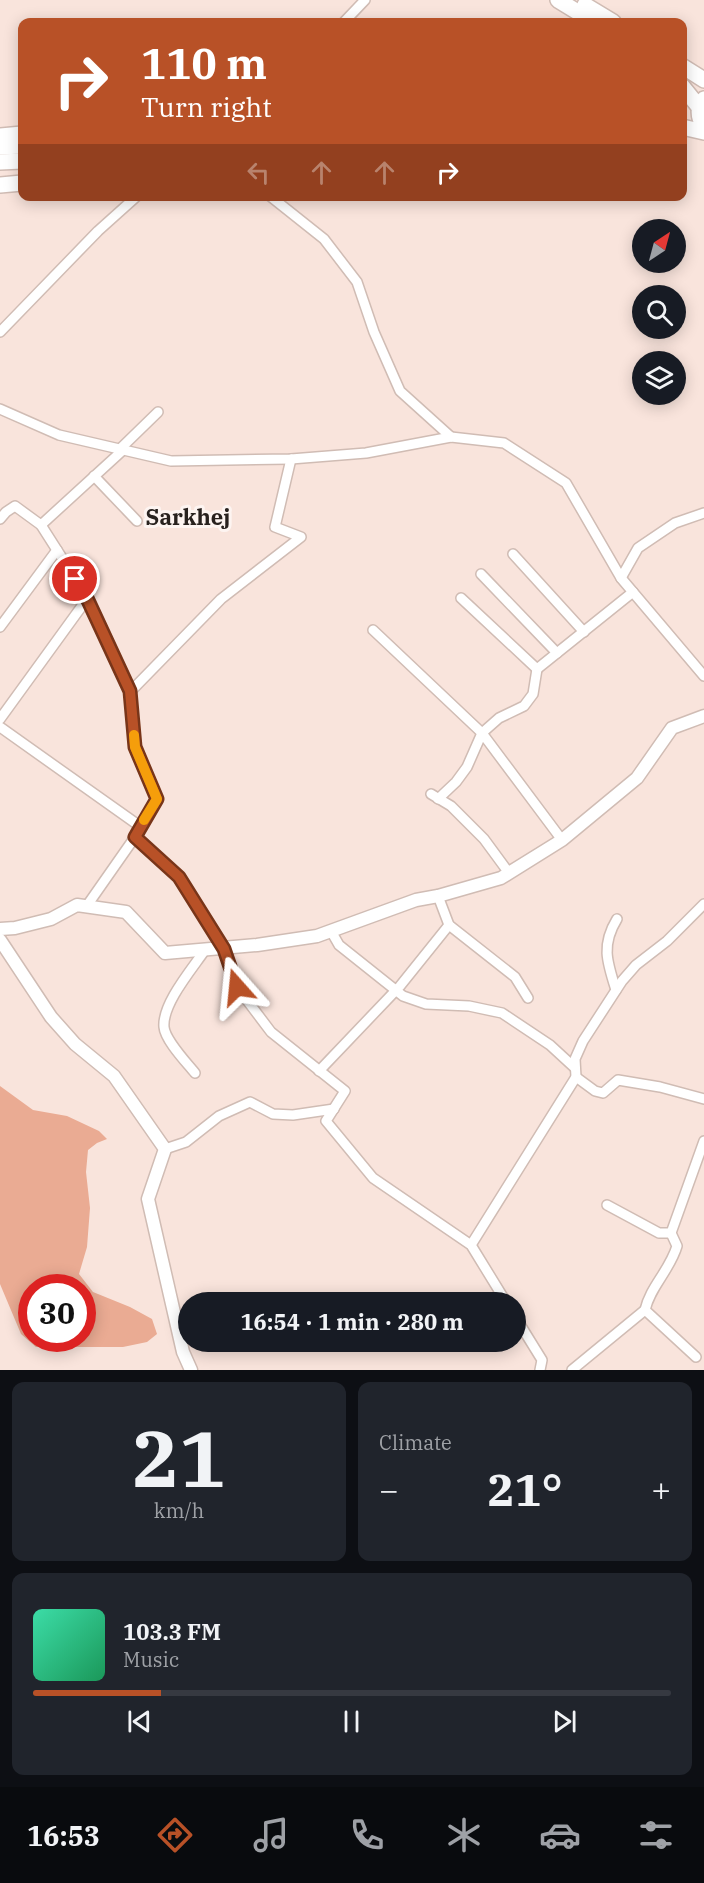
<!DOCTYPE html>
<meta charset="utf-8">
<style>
body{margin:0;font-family:"IBM Plex Serif",serif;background:#20242c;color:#f1f3f6;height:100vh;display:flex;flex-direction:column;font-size:22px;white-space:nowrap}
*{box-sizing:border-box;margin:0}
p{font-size:20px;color:#9ea1a6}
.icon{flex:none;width:33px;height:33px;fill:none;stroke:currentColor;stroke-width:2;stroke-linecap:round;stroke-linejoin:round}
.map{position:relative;height:1370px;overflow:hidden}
.panel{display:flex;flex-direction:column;gap:12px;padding:12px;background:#0d0f14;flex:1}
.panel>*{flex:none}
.hud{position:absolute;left:18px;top:18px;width:669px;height:183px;border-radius:12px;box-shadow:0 3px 15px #0003;background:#b85127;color:#fff;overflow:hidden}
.needle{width:39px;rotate:36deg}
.buttons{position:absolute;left:632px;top:219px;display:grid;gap:12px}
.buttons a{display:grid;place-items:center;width:54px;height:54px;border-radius:50%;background:#171b24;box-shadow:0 3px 15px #0003;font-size:30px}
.speed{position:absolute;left:18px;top:1274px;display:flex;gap:12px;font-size:30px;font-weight:700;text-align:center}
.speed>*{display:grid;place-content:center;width:78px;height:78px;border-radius:50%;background:#171b24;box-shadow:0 3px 15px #0003;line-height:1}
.speed .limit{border:9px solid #d22;background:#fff;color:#111}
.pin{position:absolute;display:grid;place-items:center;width:51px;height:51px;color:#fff;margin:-26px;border:3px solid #fff;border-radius:50%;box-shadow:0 2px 6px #0007}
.me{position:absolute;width:66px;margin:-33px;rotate:342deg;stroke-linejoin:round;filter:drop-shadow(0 0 4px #0008)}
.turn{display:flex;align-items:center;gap:21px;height:126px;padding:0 24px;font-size:27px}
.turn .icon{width:78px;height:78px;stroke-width:2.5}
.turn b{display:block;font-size:42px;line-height:51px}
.lanes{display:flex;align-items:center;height:57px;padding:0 24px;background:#0003;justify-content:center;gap:30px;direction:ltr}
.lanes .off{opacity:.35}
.big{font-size:45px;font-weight:700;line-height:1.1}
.panel .card{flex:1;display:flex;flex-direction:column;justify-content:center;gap:9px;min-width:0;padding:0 21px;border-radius:12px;background:#20242c}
.panel .dial{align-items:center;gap:0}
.dial b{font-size:78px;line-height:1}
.song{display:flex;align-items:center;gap:18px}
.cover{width:72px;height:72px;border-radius:9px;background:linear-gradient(135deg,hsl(160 70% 55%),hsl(150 70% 35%))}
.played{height:6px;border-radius:3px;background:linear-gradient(90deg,#b85127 20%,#363941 20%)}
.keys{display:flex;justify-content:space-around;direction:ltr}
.heat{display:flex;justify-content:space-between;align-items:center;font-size:33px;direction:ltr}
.panel .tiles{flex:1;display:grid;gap:12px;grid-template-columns:1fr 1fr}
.card:last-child{grid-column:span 2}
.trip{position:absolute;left:178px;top:1292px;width:348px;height:60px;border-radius:30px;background:#171b24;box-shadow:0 3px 15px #0003;font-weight:700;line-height:60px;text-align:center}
.dock{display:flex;height:96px;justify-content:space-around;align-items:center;background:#090b0e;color:#9ea1a6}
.dock .icon{width:42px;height:42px}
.dock .selected{color:#b85127}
.dock b{font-size:27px;color:#f1f3f6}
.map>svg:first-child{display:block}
.water{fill:#eaab93;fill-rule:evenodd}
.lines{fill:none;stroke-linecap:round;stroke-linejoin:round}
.minor-casing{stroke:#d0bcb4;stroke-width:12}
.tertiary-casing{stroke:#d0bcb4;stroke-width:15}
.primary-casing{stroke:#d0bcb4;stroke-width:18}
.minor{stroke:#fff;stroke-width:9}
.tertiary{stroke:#fff;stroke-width:12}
.primary{stroke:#fff;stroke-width:15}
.route-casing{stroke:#783519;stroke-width:15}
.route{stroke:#b85127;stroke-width:10}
.slow{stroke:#f59e0b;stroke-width:10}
.labels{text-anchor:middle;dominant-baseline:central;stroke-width:6;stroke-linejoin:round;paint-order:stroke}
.district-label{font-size:22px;font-weight:bold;fill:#28211e;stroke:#fdf4f1}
</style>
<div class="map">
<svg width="704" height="1370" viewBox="0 0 704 1370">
<rect width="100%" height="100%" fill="#f9e4dc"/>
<!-- water -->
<path class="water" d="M0 1086 33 1110 67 1116 99 1131 107 1139 97 1143 88 1150 86 1172 90 1208 87 1247 79 1274 93 1292 130 1307 152 1319 157 1334 147 1342 123 1347H36L21 1334 0 1284ZM32 1287H82V1338H32Z"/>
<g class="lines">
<!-- minor casing -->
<g class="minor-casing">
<g id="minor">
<polyline points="344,22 365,0"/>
<polyline points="270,196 324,239 357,282 374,332 400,391 451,437"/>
<polyline points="0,332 98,231 137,196"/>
<polyline points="0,409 59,435 171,461 291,459 366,453 451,437 504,443 566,483 621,578 704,676"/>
<polyline points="120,449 158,412"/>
<polyline points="123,450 41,525 85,594 130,691 135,747 157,799 135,837 179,877 224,949 237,987 271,1032 345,1091 326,1121 373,1178 471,1245 506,1302"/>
<polyline points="94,476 137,521"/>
<polyline points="0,519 6,512 15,506 41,525"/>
<polyline points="513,554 584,632"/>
<polyline points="481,574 557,653"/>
<polyline points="621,578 638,548 675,523 704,513"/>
<polyline points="461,598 537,669 633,592"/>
<polyline points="0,627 57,550"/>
<polyline points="373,630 482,733 562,840"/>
<polyline points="130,692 221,599 301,537 275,527 291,459"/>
<polyline points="0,719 87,599"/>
<polyline points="0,727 141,827"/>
<polyline points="431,794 451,806 484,839 509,873"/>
<polyline points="438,799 456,782 467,767 482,733 499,718 524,706 533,694 537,669"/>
<polyline points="438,896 449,925 515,977 528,998"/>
<polyline points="86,907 135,837"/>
<polyline points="331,931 339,945 403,996 426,1004 469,1006 502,1013 550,1045 575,1068"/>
<path d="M616 990C607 962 601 945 617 919"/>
<polyline points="319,1071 400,986 449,925"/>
<path d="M195 1073C186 1062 165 1040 164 1027 162 1004 192 969 205 950"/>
<polyline points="576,1077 595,1091 603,1093 618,1080 660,1087 704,1099"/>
<polyline points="165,1149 186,1142 219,1116 250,1102 273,1114 293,1115 334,1109"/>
<polyline points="607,1205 659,1233 671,1233"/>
<polyline points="471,1245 576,1077 575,1059 583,1041 622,981 636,965 667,941 704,904"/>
<polyline points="516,1318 542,1360 540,1370"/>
<path d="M696 1357 645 1310C650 1287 670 1270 677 1246L671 1233 704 1141"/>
<polyline points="572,1370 645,1310"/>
</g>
</g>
<!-- tertiary casing -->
<g class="tertiary-casing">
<g id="tertiary">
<polyline points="0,929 15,928 51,919 77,905 126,912 165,953 257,945 317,936 416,900 438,896 501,878 562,840 637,778 672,728 704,716"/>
<polyline points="0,940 51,1017 75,1044 114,1076 165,1149 148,1199 183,1352 191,1370"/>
</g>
</g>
<!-- primary casing -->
<g class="primary-casing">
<g id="primary">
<polyline points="558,0 594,22"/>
<polyline points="585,5 613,22"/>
<polyline points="682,66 704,80"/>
<polyline points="682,86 699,107"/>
<path d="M704 99C697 108 698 117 704 127"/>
<polyline points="682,127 704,132"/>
<polyline points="0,136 22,134"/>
<polyline points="0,147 22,146"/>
<polyline points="0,162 22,161"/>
<polyline points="0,185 22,183"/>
</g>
</g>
<!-- minor -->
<use href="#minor" class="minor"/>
<!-- tertiary -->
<use href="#tertiary" class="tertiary"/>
<!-- primary -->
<use href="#primary" class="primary"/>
</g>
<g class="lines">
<!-- route casing -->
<g class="route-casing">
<polyline id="route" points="75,579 85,594 130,691 135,747 157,799 135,837 179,877 224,949 237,987"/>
</g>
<!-- route -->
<use href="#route" class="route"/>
<!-- slow -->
<polyline class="slow" points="134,735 135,747 157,799 144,820"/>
</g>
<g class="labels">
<!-- district labels -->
<g class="district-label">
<text x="188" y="516">Sarkhej</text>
</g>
</g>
</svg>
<div class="buttons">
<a><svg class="needle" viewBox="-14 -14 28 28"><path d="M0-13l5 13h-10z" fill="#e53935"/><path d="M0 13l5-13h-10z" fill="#9ea1a6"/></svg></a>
<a><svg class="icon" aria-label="search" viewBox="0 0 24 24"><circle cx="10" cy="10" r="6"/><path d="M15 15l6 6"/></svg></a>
<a><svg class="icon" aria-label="layers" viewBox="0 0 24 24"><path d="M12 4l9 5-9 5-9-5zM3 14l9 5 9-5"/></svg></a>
</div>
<div class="speed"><div class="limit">30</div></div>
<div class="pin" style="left:75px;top:579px;background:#d93025"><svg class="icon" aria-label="arrive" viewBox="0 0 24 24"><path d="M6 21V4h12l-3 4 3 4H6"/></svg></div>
<svg class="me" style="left:237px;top:987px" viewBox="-20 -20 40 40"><path d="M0-17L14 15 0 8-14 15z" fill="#b85127" stroke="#fff" stroke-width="4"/></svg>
<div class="trip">16:54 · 1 min · 280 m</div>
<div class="hud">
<div class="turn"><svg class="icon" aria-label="right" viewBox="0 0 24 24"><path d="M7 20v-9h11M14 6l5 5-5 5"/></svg><div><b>110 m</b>Turn right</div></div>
<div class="lanes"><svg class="icon off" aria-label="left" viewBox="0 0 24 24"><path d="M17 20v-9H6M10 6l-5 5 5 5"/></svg><svg class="icon off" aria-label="ahead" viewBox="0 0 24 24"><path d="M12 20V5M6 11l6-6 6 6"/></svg><svg class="icon off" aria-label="ahead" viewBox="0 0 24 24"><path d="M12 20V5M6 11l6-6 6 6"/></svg><svg class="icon" aria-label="right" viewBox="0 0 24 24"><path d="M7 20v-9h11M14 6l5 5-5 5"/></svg></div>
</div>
</div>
<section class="panel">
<div class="tiles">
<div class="card dial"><b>21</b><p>km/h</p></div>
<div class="card"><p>Climate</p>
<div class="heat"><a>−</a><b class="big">21°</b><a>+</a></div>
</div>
<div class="card">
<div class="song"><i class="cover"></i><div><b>103.3 FM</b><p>Music</p></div></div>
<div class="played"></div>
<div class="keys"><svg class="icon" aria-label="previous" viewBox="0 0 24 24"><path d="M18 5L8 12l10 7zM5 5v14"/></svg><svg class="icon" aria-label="pause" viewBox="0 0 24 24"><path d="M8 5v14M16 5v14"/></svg><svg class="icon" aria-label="next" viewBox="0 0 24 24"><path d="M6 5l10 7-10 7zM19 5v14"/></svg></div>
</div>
</div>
</section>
<nav class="dock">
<b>16:53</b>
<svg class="icon selected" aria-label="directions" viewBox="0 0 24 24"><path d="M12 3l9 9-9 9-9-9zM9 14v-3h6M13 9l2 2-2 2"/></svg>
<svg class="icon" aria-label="music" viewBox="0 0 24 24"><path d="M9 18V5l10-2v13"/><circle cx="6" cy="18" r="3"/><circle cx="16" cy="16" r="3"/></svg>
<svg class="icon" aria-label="phone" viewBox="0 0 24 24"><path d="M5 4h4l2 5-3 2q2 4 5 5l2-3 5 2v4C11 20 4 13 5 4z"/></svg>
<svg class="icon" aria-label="climate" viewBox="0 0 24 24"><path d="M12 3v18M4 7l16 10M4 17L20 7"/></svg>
<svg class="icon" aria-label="car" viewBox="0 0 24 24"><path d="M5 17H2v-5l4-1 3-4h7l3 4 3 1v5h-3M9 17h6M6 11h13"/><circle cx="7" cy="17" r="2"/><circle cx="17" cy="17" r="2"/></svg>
<svg class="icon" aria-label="filters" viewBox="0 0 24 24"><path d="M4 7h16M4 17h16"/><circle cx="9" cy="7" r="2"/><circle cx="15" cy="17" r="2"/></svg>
</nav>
